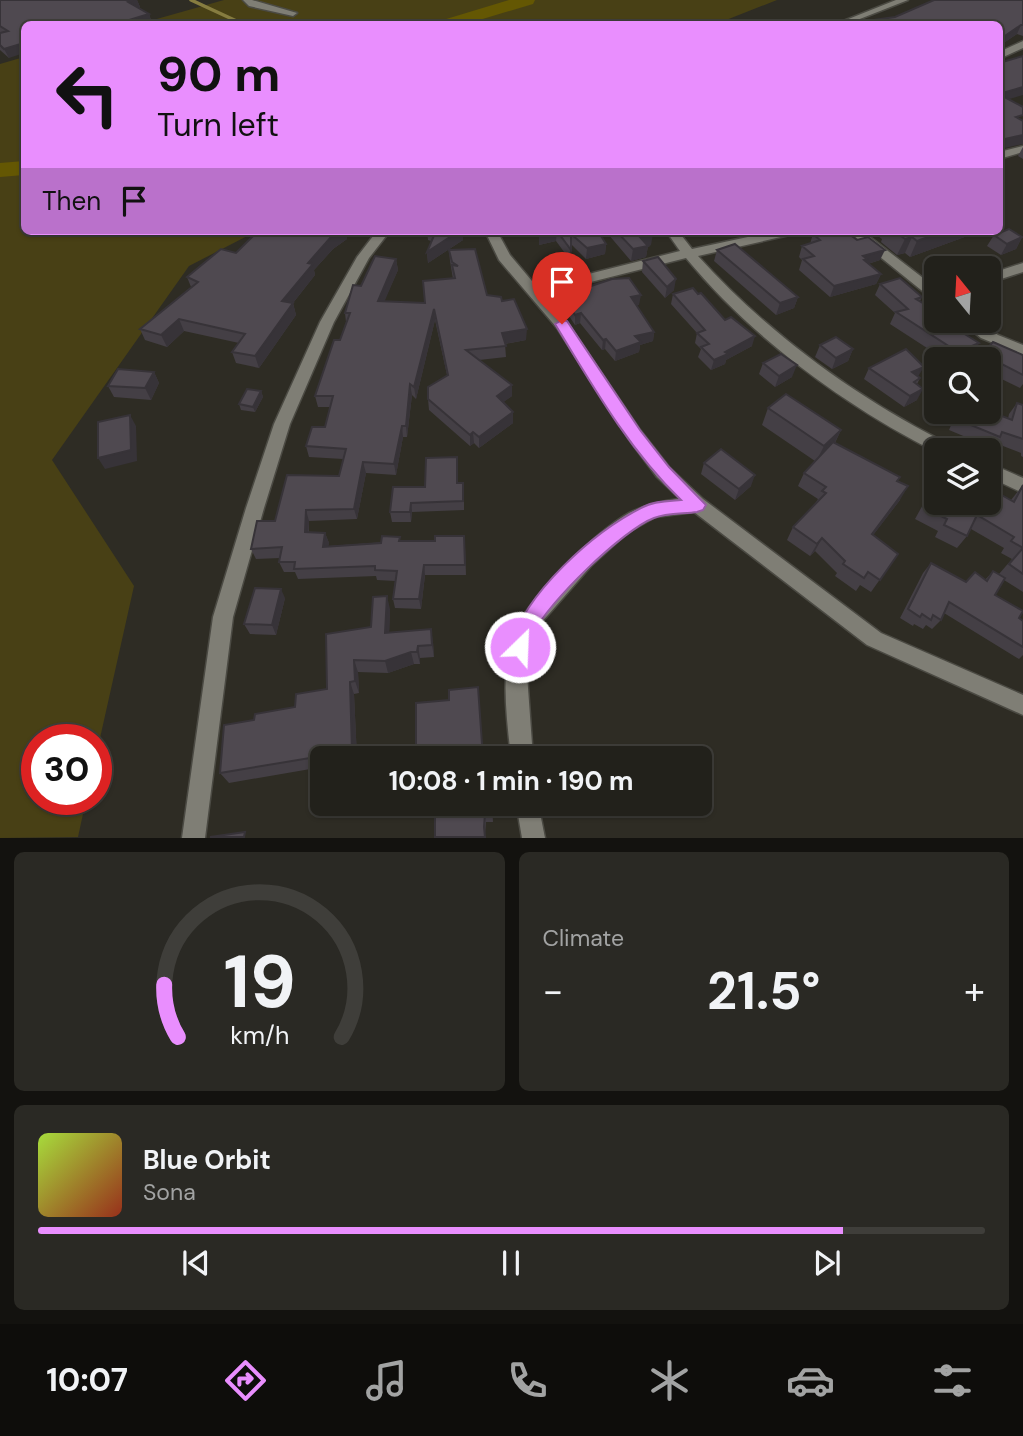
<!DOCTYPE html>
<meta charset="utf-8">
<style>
body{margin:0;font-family:"DM Sans",sans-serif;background:#2a2924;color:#f1f3f6;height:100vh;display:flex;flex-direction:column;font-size:26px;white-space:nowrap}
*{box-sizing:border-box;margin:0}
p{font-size:23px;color:#a2a3a3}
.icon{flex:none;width:38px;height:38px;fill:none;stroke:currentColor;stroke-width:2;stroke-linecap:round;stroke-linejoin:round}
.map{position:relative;height:838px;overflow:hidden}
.drawer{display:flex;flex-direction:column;gap:14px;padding:14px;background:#13120f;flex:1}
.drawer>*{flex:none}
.top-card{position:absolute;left:21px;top:21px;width:982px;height:214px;border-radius:10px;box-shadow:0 2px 5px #0004,0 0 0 2px #3f3e3a;background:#e98efe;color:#111;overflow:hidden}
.needle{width:46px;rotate:342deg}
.fabs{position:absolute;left:924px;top:256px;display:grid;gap:14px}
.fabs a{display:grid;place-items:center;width:77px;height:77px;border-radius:10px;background:#22211b;box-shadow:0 2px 5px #0004,0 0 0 2px #3f3e3a;font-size:35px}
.speed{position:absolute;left:21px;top:724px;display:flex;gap:14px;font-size:35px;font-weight:700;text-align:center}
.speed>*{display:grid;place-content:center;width:91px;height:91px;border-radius:50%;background:#22211b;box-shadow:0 2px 5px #0004,0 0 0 2px #3f3e3a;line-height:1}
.speed .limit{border:10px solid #d22;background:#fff;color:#111}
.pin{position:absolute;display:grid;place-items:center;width:60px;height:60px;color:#fff;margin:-72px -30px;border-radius:50% 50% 50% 0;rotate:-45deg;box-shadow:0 0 7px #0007}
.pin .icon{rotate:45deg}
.me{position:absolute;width:77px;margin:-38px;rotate:24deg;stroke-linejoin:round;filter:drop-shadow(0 0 5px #0008)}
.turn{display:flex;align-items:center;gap:24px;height:147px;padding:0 21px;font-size:32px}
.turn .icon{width:91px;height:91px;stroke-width:2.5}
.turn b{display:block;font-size:49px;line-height:60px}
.then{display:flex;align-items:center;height:66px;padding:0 21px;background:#0003;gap:14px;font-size:26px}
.big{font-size:52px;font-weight:700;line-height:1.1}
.drawer .tile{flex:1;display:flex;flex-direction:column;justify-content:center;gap:10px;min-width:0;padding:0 24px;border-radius:10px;background:#2a2924}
.drawer .dial{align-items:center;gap:0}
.dial svg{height:182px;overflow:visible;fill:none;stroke:#3f3e3a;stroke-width:7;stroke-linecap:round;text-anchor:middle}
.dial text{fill:#f1f3f6;stroke:none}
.song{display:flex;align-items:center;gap:21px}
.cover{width:84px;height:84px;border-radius:10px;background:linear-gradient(135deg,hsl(80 70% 55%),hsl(10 70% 35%))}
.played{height:7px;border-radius:4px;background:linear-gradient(90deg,#e98efe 85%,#3f3e3a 85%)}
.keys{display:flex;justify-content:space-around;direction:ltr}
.heat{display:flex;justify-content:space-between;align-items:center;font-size:38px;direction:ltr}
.drawer .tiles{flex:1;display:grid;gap:14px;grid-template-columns:1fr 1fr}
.tile:last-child{grid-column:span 2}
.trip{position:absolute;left:310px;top:746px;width:402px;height:70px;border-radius:10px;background:#22211b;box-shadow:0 2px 5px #0004,0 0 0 2px #3f3e3a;font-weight:700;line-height:70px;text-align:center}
.tabs{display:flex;height:112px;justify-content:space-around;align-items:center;background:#0e0d0b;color:#a2a3a3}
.tabs .icon{width:49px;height:49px}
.tabs .active{color:#e98efe}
.tabs b{font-size:32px;color:#f1f3f6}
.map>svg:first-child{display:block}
.green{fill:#484015}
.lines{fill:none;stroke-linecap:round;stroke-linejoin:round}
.stream{stroke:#867c40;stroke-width:3.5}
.river{fill:#645703;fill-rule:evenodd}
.street-casing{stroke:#4b4a43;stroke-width:3}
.street{fill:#7f7e75;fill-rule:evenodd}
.wall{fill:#443f45}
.shaded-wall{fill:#373338}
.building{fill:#4f4950;stroke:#373338;stroke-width:2}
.route{fill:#e98efe;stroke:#975ca5;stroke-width:2}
</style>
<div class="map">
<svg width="1023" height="838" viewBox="0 0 1023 838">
<rect width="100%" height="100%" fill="#2e2c24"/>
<!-- green -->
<g class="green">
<polygon points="224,0 777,0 716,24 139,24"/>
<polygon points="24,57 24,231 257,231 189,266 52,460 134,586 96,756 96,740 37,740 37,800 86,800 78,837 0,838 0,64"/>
</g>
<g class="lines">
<!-- stream -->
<polyline class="stream" points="191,0 243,24"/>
<!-- river -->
<g class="river">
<polygon points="509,0 535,0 533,4 466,24 440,24 443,20"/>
<polygon points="24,161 24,175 0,177 0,163"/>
</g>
<!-- street casing -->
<g class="street-casing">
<g id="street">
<polygon points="243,0 252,0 297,13 293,16 249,6"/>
<polygon points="896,0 908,0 847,24 836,24"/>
<polygon points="1023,41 1023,48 999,59 999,52"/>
<polygon points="1023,146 1023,152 999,159 999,152"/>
<polygon points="377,231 390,231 369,258 334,322 290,424 264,508 233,617 205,838 182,838 213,617 246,508 274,424 320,322 357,257"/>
<path d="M485 231H497L510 255 537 287 680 251 666 231H678L692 249 775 231H796L794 234 698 256C768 334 858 399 952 446L954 450H936V452C845 406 751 337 686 258L543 294 567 322 640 430 669 467 703 499 881 633 1023 695V715L867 645 694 512 655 517 627 533 591 566 534 631 527 674 533 758H511C507 720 501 678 511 641 522 603 595 532 629 513 646 505 662 501 680 499L657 477 628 438 557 328 499 260Z"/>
<polygon points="848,231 862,231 936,288 936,299 931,298"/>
<polygon points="1023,263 1023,272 989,283 989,274"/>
<polygon points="959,320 975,320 998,335 1023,345 1023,355 981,338"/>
<polygon points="989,463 1023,478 1023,493 989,477"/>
<polygon points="516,803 538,803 545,838 522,838"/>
</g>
</g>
<!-- street -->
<use href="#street" class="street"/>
</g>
<!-- wall -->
<g class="wall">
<polygon points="0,0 137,0 140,7 139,8 149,14 152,23 146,24 24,24 9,58 0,50 0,33 1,33 0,32"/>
<polygon points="1023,0 1023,36 1017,34 999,46 999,24 895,17"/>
<polygon points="999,63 1009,99 1023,107 1000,149"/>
<polygon points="1023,147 1023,159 1018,156"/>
<polygon points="258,231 346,231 347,239 333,249 314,270 315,275 293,303 296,315 259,368 236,363 232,352 239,343 184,331 167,347 145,340 140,329 191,287 187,277 236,253"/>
<polygon points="427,231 463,231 463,240 428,263 427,252 431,241 428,240"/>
<polygon points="539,231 598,231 606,244 605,254 586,259 571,244 570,260 556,241 539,245"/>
<polygon points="608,231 650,231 651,245 648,246 646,257 631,261 608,234"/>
<polygon points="803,231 845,231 880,260 868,264 881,274 876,284 830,297 799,270 802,260 799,257 802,246 810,244 812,237"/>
<polygon points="871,231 981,231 910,257 905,253 897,255 881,242 882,239"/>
<polygon points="994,235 1022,237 1016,249 1001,255 987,246"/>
<polygon points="449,250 487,295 502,301 526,340 505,344 506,357 479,360 512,385 512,396 503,402 513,412 513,423 479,448 474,443 470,446 429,410 428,399 447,375 435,320 416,399 412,395 407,437 403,437 396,475 366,473 357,519 309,521 309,532 325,533 329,543 328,546 400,541 465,546 466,575 425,575 421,609 395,608 393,599 395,581 377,580 376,576 298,579 295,572 284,572 279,562 280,558 256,559 251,549 275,521 339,476 343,459 309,457 306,446 325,427 330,407 318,407 315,396 340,340 346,322 345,313 361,286 396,259 398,270 384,301 425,303 453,279 450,261"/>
<polygon points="717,250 798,297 794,308 776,315 714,261"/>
<polygon points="643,261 674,290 665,298 642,272"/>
<polygon points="880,284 922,297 920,301 959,325 957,329 979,343 972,354 961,359 944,359 890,324 895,313 875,295"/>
<polygon points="579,290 639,305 636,305 654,332 653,341 640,345 639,352 615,361 605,349 602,350 580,323 575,325 567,313 567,303 579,297"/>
<polygon points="673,294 725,320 752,346 726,360 725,364 711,370 698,357 701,349 695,343 697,333 671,304"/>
<polygon points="820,345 853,349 848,361 832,369 815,357"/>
<polygon points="982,354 1023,355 1023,384 1020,388 989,373 989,359 980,359"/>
<polygon points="763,363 792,377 775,387 759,374"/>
<polygon points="869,368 918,376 920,378 917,384 917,400 904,407 864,379"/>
<polygon points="154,372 159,383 151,400 114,397 108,386"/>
<polygon points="261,391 263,397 255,412 241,410 239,404"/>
<polygon points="1017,403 1023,405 1023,457 1021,456 1021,453 995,443 992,448 949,430 957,411 989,411 1008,419 1009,414"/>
<polygon points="768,408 841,430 835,443 897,481 900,500 873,535 898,554 871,592 860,585 856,591 835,576 837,573 815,551 810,556 787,540 793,527 815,504 818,499 798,486 804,473 815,461 762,425"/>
<polygon points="457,457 458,483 464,493 464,510 412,512 411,522 392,522 390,512 425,487"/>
<polygon points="704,463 751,486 735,500 701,474"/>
<polygon points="936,481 936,502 1011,500 1023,485 1023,592 1004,580 995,595 1023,621 1023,655 1019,659 944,613 941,620 932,629 926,625 923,629 914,624 913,626 900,618 923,573 931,563 966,582 985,580 993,571 999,574 1012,559 1001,553 1004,548 971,529 967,536 957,548 935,537 938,531 915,519"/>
<polygon points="285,598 276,635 250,634 244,624"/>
<polygon points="390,609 389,632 433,642 434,657 420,658 420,664 414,664 388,673 358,672 359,693 354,694 357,758 322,758 322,767 229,783 220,773 254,720 295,707 327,689 371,627"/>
<polygon points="492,803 493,822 486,822 485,835 435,837"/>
</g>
<!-- shaded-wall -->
<g class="shaded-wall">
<polygon points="133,0 137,0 140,7 131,10 128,2"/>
<polygon points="149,14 152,23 146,24 116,24"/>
<polygon points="1021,25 1017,34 999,46 999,40"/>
<polygon points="24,43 24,53 9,58 4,49"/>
<polygon points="1023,87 1023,95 999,102 999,94"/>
<polygon points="1023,135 1023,144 1000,149 1005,139"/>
<polygon points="339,231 346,231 347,239 333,249 314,270 315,275 285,313 282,301 308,263 331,237"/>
<polygon points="459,231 463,231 463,240 428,263 427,252"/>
<polygon points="554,231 557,231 556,241 539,245 539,235"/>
<polygon points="945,231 981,231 910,257 917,241"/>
<polygon points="653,234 651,245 644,247 648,246 646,257 631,261 633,249 640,237"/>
<polygon points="912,237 905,253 897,255 905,239"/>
<polygon points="1022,237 1016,249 1001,255 1007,244"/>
<polygon points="606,244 605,254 586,259 587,248"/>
<polygon points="885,250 880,260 864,265 863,256"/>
<polygon points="396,259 398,270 380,312 378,301"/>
<polygon points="881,274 876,284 830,297 834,286"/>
<polygon points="676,279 674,290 665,298 667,287"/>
<polygon points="641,295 639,305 629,307 631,297"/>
<polygon points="798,297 794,308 776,315 780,303"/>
<polygon points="293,303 296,315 259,368 255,356"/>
<polygon points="434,309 435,320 416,399 414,387"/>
<polygon points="581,313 580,323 575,325 575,315"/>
<polygon points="179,319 184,331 167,347 161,335"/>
<polygon points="527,329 526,340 503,344 502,333"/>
<polygon points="654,332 653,341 640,345 639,352 615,361 616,351 635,336"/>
<polygon points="755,336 752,346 726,360 725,364 711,370 714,360 725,352"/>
<polygon points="606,339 605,349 602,350 603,340"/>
<polygon points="979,343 972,354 961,359 954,359 958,352"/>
<polygon points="853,349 848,361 832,369 836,358"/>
<polygon points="797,365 792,377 775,387 779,376"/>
<polygon points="924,367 917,378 912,372"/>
<polygon points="154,372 159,383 151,400 145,388"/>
<polygon points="410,384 412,395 407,437 406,426"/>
<polygon points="512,385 512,396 497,407 497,396"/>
<polygon points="923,389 917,400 904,407 910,396"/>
<polygon points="261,391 263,397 255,412 253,407"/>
<polygon points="513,412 513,423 479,448 479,437"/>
<polygon points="130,415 136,426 137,461 105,469 98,458"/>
<polygon points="402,426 403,437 396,475 394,464"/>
<polygon points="841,430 833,446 816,462 824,446"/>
<polygon points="473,432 474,443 470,446 470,435"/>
<polygon points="363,462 366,473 357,519 354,509"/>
<polygon points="755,475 751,486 735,500 739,489"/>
<polygon points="908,486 900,500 864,547 872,534"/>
<polygon points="411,503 412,512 411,522 410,512"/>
<polygon points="306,510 309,521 308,542 305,532"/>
<polygon points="325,533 329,543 327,557 323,547"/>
<polygon points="822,538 815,551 810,556 817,544"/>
<polygon points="424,565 425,575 421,609 419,599"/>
<polygon points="281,589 285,598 276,635 272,625"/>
<polygon points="387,596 390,609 389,645 385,633"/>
<polygon points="431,629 433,642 434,657 432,645"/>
<polygon points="418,646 420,658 420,664 417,652"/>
<polygon points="411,652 414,664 388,673 385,661"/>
<polygon points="354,660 358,672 359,693 355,681"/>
<polygon points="350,682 354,694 357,758 355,758 352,751"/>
</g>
<!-- building -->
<g class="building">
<polygon points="0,0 133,0 128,2 149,14 116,24 24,24 24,43 4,49 0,45 0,33 8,31 0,26"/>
<polygon points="934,0 1023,0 1023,25 1021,25 999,40 999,24 849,24 859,22 895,17"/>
<polygon points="1023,56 1023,87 999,94 999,70 1001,70 999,63"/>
<polygon points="999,94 1023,107 1023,115 1016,117 1023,121 1023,135 1005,139 999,135"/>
<polygon points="1009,229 1022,237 1007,244 994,235"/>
<polygon points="258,231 339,231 331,237 308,263 313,264 282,301 293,303 255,356 232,352 245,334 179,319 161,335 140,329 198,282 187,277 221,249 236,253"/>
<polygon points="432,231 459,231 427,252 435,233"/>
<polygon points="539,231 554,231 539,235"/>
<polygon points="557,231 598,231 606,244 587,248 571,234 571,250"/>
<polygon points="616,231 650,231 653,234 640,237 648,246 633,249"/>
<polygon points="821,231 845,231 857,240 868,237 885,250 863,256 867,259 864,260 881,274 834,286 803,259 814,256 802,246 820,240 813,234"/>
<polygon points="894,231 945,231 917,241 912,237 905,239"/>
<polygon points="735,244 798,297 780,303 717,250"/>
<polygon points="475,249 487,295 501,297 502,301 514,299 527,329 502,333 506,346 466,350 512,385 497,396 513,412 479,437 473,432 470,435 428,399 428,387 448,375 434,309 414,387 410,384 406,426 402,426 394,464 363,462 354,509 306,510 305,532 325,533 323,547 381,543 382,536 400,537 399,541 435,541 435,536 464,536 465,565 424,565 419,599 393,599 397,571 375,570 375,566 294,569 295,562 279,562 282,547 251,549 257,521 275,521 287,475 339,476 346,449 306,446 312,427 325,427 333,396 315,396 334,340 340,340 350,313 345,313 353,285 361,286 375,256 396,259 378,301 425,303 423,281 455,278 452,265 458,266 452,262 449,250"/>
<polygon points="658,257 676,279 667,287 643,261"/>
<polygon points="629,278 641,295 631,297 654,332 635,336 641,342 616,351 606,339 603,340 581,313 575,315 567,303 584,295 579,290 612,279"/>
<polygon points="900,278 922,297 916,299 936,311 936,320 951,320 959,325 955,328 979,343 958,352 896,312 908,309 880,284"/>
<polygon points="693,288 698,294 701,293 725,320 731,317 755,336 725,352 728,354 714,360 701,347 709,344 697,333 705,330 673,294"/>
<polygon points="836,337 853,349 836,358 820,345"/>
<polygon points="993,342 1023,355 1023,375 982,354"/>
<polygon points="906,349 924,367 912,372 920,378 914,382 923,389 910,396 869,368"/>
<polygon points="781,354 797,365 779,376 763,363"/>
<polygon points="118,369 154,372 145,388 108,386"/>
<polygon points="247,389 261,391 253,407 239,404"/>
<polygon points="786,394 841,430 824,446 768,408"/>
<polygon points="1017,403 1023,405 1023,439 1002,432 1000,437 956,419 959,411 989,411 1012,420"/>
<polygon points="130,415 131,450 98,458 98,422"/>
<polygon points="833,442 900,477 897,481 908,486 872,534 898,554 880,580 868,572 864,578 843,564 845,561 822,538 817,544 793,527 826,493 822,491 826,487 804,473"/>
<polygon points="721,449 755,475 739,489 704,463"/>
<polygon points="457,457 457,483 463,483 463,501 411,503 410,512 390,512 393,487 425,487 426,458"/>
<polygon points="936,482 936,502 989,502 989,488 1014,502 1023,485 1023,574 1009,564 1023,548 1011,541 1014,537 977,515 967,536 944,525 947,519 923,507"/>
<polygon points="931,563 966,582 975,572 987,581 993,571 1005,578 995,595 1023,611 1019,618 1023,621 1023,647 949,602 941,620 933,615 931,620 922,614 920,617 908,609"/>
<polygon points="255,588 281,589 272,625 244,624"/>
<polygon points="387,596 385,633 431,629 432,645 418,646 417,652 411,652 385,661 354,660 355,681 350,682 352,751 220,773 224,725 254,720 255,714 295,707 296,694 327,689 326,634 371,627 373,597"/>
<polygon points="478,687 483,758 369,758 416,753 416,703 449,700 449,690"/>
<polygon points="435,803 492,803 493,814 485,814 484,827 485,837 435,837"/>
<polygon points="245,832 244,837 210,837"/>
</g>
<!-- route -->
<path class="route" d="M562 320 567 321 640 430 669 467 706 505 703 510 697 512C684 514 667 513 654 518 624 529 547 603 534 633 531 640 530 647 527 654L520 656 513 654 510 647C525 593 593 532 643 507 654 501 669 501 681 500 629 450 592 385 555 324Z"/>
</svg>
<div class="fabs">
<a><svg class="needle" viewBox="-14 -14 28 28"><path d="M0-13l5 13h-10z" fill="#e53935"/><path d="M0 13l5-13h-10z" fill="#a2a3a3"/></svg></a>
<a><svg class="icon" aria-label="search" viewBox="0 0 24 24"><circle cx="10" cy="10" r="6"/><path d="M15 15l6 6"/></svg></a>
<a><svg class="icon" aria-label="layers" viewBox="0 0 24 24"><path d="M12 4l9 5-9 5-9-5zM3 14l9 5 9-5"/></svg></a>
</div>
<div class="speed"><div class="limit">30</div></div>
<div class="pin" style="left:562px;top:324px;background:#d93025"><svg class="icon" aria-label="arrive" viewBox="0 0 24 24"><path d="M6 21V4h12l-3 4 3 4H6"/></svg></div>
<svg class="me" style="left:520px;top:647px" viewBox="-20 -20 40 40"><circle r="17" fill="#e98efe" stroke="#fff" stroke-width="3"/><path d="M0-11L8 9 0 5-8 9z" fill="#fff"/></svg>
<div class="trip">10:08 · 1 min · 190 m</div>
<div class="top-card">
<div class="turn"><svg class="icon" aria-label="left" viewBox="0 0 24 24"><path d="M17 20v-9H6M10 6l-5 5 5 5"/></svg><div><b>90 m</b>Turn left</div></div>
<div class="then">Then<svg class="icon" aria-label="arrive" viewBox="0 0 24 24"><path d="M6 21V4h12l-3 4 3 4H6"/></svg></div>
</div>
</div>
<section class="drawer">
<div class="tiles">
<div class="tile dial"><svg viewBox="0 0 100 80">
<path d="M14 69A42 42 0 1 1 86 69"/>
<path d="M14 69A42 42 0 0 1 8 46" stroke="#e98efe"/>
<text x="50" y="56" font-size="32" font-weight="700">19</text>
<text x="50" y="72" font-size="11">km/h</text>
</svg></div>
<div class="tile"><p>Climate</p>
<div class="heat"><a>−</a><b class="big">21.5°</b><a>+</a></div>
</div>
<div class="tile">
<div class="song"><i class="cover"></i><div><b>Blue Orbit</b><p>Sona</p></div></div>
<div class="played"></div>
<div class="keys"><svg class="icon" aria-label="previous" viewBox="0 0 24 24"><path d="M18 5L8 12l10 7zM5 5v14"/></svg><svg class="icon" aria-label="pause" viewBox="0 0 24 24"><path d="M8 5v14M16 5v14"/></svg><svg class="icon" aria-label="next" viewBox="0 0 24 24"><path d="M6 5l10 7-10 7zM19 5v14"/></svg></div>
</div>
</div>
</section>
<nav class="tabs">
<b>10:07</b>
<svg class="icon active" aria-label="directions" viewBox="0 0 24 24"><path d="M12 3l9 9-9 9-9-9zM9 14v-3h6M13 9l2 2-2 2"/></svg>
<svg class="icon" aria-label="music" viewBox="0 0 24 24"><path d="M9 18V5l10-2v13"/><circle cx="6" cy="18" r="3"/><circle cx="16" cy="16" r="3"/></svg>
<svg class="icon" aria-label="phone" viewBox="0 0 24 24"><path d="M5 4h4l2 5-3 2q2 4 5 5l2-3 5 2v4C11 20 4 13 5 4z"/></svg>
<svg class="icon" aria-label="climate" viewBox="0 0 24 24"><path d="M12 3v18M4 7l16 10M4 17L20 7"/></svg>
<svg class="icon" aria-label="car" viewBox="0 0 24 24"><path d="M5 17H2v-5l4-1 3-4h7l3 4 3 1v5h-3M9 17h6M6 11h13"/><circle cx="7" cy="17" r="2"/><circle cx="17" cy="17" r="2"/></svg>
<svg class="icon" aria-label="filters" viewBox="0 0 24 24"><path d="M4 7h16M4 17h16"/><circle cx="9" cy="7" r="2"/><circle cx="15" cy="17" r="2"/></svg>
</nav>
